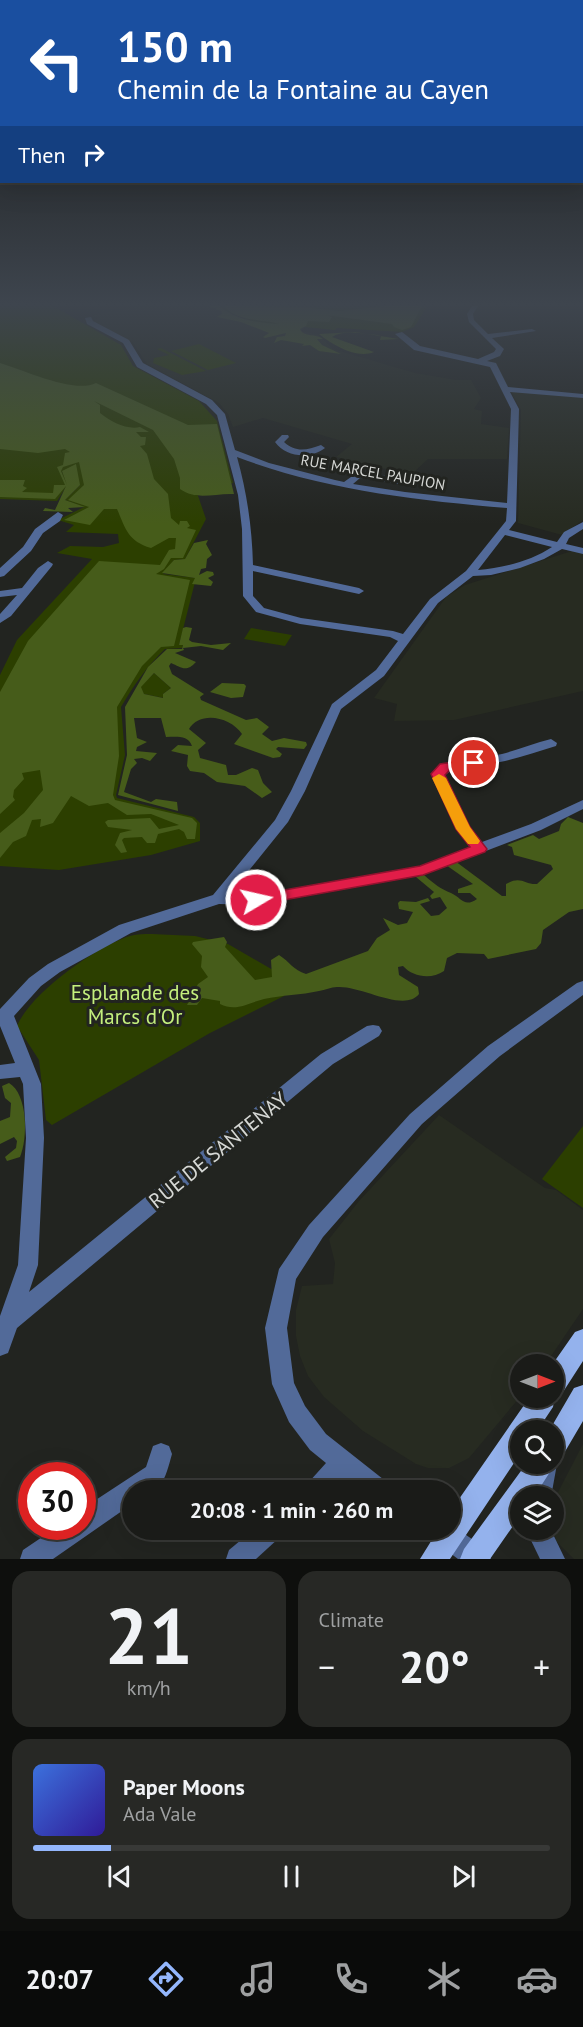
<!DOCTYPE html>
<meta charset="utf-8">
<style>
body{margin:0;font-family:"PT Sans",sans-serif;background:#272825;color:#f1f3f6;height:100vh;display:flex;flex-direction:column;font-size:22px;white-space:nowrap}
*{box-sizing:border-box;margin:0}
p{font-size:20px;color:#9fa1a2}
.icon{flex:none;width:33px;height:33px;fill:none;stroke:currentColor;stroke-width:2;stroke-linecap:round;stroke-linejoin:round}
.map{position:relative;height:1559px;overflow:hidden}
.sheet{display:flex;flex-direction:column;gap:12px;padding:12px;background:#0e0f0d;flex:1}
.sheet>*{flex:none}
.top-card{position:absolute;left:0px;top:0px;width:584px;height:183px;box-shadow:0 6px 24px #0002,0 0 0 2px #383937;background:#1a4fa0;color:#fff;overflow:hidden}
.needle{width:39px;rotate:90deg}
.controls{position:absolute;left:510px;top:1354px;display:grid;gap:12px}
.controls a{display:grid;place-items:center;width:54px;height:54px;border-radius:50%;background:#1a1b18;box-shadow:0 6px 24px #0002,0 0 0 2px #383937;font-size:30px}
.speed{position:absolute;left:18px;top:1462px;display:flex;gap:12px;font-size:30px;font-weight:700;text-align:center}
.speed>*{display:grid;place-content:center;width:78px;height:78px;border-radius:50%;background:#1a1b18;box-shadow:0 6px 24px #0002,0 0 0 2px #383937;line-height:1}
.speed .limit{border:9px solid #d22;background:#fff;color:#111}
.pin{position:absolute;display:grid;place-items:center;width:51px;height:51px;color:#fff;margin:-26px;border:3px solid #fff;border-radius:50%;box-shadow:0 2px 6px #0007}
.me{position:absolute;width:66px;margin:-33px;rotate:81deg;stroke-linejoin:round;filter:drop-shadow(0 0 4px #0008)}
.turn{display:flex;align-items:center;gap:21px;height:126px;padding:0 18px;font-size:27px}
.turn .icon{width:78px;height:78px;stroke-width:2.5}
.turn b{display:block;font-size:42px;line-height:51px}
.then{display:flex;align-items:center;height:57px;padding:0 18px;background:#0003;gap:12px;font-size:22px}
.big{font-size:45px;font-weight:800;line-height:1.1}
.sheet .tile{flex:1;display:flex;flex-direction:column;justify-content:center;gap:9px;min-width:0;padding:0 21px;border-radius:18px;background:#272825}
.sheet .dial{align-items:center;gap:0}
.dial b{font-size:78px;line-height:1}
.song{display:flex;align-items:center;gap:18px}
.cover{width:72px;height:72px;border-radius:9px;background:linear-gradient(135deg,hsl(220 70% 55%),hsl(250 70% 35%))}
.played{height:6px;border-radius:3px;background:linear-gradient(90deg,#94b7fd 15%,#383937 15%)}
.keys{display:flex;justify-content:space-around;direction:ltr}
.heat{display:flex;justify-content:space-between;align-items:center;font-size:33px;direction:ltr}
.sheet .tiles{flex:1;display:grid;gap:12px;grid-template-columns:1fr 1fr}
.tile:last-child{grid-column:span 2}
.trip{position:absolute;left:122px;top:1480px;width:339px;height:60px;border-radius:30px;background:#1a1b18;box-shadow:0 6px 24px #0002,0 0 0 2px #383937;font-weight:800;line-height:60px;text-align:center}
.tab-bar{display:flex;height:96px;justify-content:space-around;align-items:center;background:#0a0b0a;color:#9fa1a2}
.tab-bar .icon{width:42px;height:42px}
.tab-bar .active{color:#94b7fd}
.tab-bar b{font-size:27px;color:#f1f3f6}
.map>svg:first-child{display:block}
.built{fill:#272b21}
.green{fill:#2c3f00}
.forest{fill:#465c1a;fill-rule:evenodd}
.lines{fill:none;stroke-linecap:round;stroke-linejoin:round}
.minor{fill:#526a99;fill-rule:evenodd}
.major{fill:#94b2ed;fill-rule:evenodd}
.route{fill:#e11d48;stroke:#92132f;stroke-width:1.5}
.slow{fill:#f59e0b}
.labels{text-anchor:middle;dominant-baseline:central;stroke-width:6;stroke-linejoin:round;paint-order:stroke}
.far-street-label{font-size:15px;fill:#d6d8d5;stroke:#222420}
.near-park-label{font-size:21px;fill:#c4ef7d;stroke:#222420}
.near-street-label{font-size:21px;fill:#d6d8d5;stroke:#222420}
</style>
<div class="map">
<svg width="583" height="1559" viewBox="0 0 583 1559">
<rect width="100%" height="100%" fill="#222420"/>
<!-- built -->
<g class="built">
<polygon points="141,306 220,306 226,311 254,322 307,326 301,331 319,335 333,349 415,373 456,380 471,380 481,398 474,409 482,411 481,424 509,428 507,459 428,459 414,472 379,468 336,457 352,444 263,418 233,427 228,414 219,403 147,364 133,343 94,321 98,318 93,315"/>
<polygon points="511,391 583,396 583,520 562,535 518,523 521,410"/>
<polygon points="572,551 583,553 583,691 454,720 394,721 397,704 374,698 446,597 465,585"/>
<polygon points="439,1115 545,1188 556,1190 583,1210 583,1309 545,1365 520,1365 520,1397 469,1458 449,1468 428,1468 416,1464 363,1431 324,1397 308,1376 300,1356 296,1336 296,1310 302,1286 333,1284 335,1263 329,1239 359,1201"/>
<polygon points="583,1444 583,1559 574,1559 556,1541 554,1529 554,1500"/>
</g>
<!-- green -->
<g class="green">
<path d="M0 306H53L121 345 133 366 199 401 217 421 233 483 196 490 206 519 185 559 174 560 163 574 196 578 179 645H183L182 648 165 649C147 666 134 685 121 707L125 755 116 795 117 798 194 817 200 823V841L151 855 59 870 0 866V675L17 640 92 559 57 553 70 546 103 547 119 543 118 534 66 532 74 525 58 520 84 507 65 500 80 485 62 471 68 484 57 501 0 499Z"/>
<polygon points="220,306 427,306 427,307 414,327 402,332 337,328 335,330 254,322 226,311"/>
<polygon points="199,344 236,363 208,370 171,351"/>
<polygon points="161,348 206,371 182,375 153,363 154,358 169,355 157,349"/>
<polygon points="251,628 292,635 285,646 244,639"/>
<polygon points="154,673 171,688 163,694 164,698 144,694 140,687"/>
<path d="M152 934 195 936 228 944 273 970 284 996 210 1033 52 1125 46 1120 39 1060 17 1026C30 994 92 950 124 938 133 934 143 934 152 934Z"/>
<polygon points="583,1126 583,1208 542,1179"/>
</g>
<!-- forest -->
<g class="forest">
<path d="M210 306H220C235 320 258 323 279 324 264 319 236 322 224 306L302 307 340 311 386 306H422L411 327 402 330 394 327 392 324 326 315 332 317 329 322 308 321 306 326 300 329C304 338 316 333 323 339H317L322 345 341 354 319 351 310 345 302 346 304 344 281 340 274 343 277 337 285 336 286 333 265 338 263 337 269 333 241 322 217 317 222 314 221 311Z"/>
<path d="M355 332 399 339 380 340 381 336 377 335C362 334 345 329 332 337L374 352C357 359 334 346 319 334Z"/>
<path d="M0 363C24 370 74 394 96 383L188 425 217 424 234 494C214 493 197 501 180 489V478L174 459 153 430 94 401 100 405V413C111 422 127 430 140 427L149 432H136L141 437H146L145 445 140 446 147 454 154 479 168 494 171 518 179 525 180 521H187L190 526 187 528 196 530 183 558H171L164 569 156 574 190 580 174 646 161 647 142 666 117 707 119 756 113 795 115 800 192 818 197 823 195 839H187L184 832 179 829 158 834 155 843H147L142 837 124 838 122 840 127 852 121 853 115 845 120 833 132 830 108 827 105 822 108 820 150 818 159 829 179 825 151 814 127 815 108 803 89 806 71 796 53 823 40 827 41 819 32 820 26 836 13 842 0 858V833L24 813 43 790 40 770 22 773 24 779 14 790 13 797 15 800 0 814V692L28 641 99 561 160 565 169 550 175 549 176 538H169L151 548C128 541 126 530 117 509H104L90 525 64 520 89 507 68 500 84 485 79 462 63 467 61 471 67 485 62 471 76 464 80 485 65 500 85 507 68 508 73 512 43 511 45 508 55 510 66 486 55 499 0 497V480H25L23 486 27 488 22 492 53 493 54 485H65L57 467 63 465 65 453 70 452 65 449 38 453 0 449Z"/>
<polygon points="208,540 206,544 212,555 207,559 206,568 201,569 199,575 207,571 213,572 214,575 208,578 213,582 211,586 192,584 195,578 162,573 174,560 185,559 194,543"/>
<path d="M186 627 192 628 189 640 192 642 211 645 231 643 223 650 201 646 183 648 184 650 175 653 196 662C186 673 181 667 171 663L169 666 172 674 204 694 200 697 201 700 246 720 257 718 269 727 262 734 272 741 284 738 306 742 307 745 304 749 278 747 276 749 282 754 280 757 273 758 234 744 242 734C231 717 200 710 189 729L206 743 198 750 200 758 226 765 228 775H236L252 768 258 770 263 783 272 792 262 798 245 786 217 782 204 773 190 771 187 766 188 755 171 751 178 745 192 746C188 735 177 737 166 737L161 718H134L137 738 147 742 137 747 136 751 157 753 150 761 142 758 134 759 137 763 131 769 124 792 151 802 156 799 177 802 178 811 118 795 127 755 125 707 148 667 167 649H182L183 645H179L183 628ZM154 673 171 688 163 694V698L144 694 141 687Z"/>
<polygon points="222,683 244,684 246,686 243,697 231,698 210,692"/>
<path d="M568 817 583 823V909L569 912 543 930 541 943 536 949 488 959 484 954 457 953 447 958 444 971C431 980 413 977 403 966L398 967 399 975 418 987 419 994C404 1013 361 985 337 987 331 987 325 990 319 991 301 995 282 995 264 999 248 1003 236 1012 220 1004V1001L202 998 197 1005H187L198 984 208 977 201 967 202 956 192 944 193 942 224 937 227 942 225 947 255 980 272 977 271 960 279 955C290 962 293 970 306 974L368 951 377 938 390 930 383 918 398 925 407 923 413 912 399 909 398 903 400 901 416 902 428 898 430 901 420 904 431 916 439 915 447 908 440 897 432 899 430 896 434 892 416 877 424 875C434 884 441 889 451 893 462 898 464 908 477 899L470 893H458V889L473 884 446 865 455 861 502 896H506V884C521 875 525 885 537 884L553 869 551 865 514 855 512 847 507 845 533 835 539 839 559 831 561 824Z"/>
<path d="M9 1083C28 1094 28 1139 20 1157L7 1161 5 1157 16 1148 17 1141 14 1137 0 1144V1121L10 1117 11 1103 5 1098 2 1086Z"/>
</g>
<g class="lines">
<!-- minor -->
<g class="minor">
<path d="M472 306H478L473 314 474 320 488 334 532 329 536 331 492 338 504 349 500 356 487 361 496 363 508 387 583 394V398L510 392 519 409 516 521 509 530 557 542 564 532 583 522V529L569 538 566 544 583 548V554L562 549 544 559 520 568 491 575 473 576 438 603 384 676 341 709 305 791 288 822 230 894 256 895 420 866 470 847 456 829 431 774C448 754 479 759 502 754 518 750 534 743 551 739L557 743 556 746C537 752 519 758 500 762 482 766 461 763 445 775L469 827 482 842 531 824 583 800V809L541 830 423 875 256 905 219 904 131 933 60 972 41 986 14 1016 41 1084 44 1138 38 1265 29 1292 321 1054 367 1026 373 1025 379 1026 382 1031 379 1036 333 1064 17 1328 8 1353 0 1356V1316L18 1265 26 1138 23 1084 20 1077 0 1079V1065L15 1063 0 1026V1009L29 978 48 964 119 925 213 895 275 820 291 791 332 704 376 670 398 641 390 637 300 624 256 612 243 596 242 529 238 495 217 415 206 404 137 367 123 343 87 324 85 318 91 317 93 321 129 340 143 363 212 400 225 414 235 450 269 463 335 480 344 482 358 472 400 478 405 481 400 484 360 478 353 484 405 492 507 503 511 409 490 367 414 350 395 334 402 332 420 346 478 359 494 352 496 349 469 322 467 314ZM237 457C324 490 415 500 507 508L506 521 466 571 430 599 403 634 393 631 301 618 264 608 253 596V571L359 594 364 591 359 588 253 565C252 527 247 493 237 457ZM505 535 552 547C531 561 503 568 478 570Z"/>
<path d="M282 435H288L289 437 284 442C296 453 307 450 321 445L325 448C310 459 287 458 275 442Z"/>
<polygon points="58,512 63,515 60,521 43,533 31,551 4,576 0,577 0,568 23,547 35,529"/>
<polygon points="48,561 53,564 52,566 11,616 0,623 0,614 17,595 0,597 0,591 22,588 38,568"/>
<polygon points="583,981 583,995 500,1056 422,1124 323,1237 296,1279 287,1328 294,1383 305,1406 326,1434 388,1483 392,1491 361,1491 344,1478 332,1491 304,1491 308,1483 326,1463 310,1450 289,1422 272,1384 265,1328 279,1269 309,1225 410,1114 488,1046 577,983"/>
<path d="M161 1443 169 1446 172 1454C164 1482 164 1491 132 1491V1504L53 1559H20L23 1550 57 1527H82V1509L146 1467 153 1446Z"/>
<polygon points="554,1457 557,1464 551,1497 527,1497 533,1464 554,1464"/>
<polygon points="450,1524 488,1550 491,1559 458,1559 430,1538 426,1530 450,1530"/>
<polygon points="253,1530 283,1530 279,1538 256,1559 226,1559 229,1550"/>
<polygon points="526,1530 551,1530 565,1559 540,1559"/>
</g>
<!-- major -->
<g class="major">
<polygon points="583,1329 583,1361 563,1392 555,1395 553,1407 537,1431 520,1431 520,1454 450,1559 420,1559 438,1530 450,1530 450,1512 529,1398 554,1398 552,1365 575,1332"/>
<polygon points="583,1385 583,1421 563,1455 554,1459 554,1431 549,1431 574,1388"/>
<polygon points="554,1461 555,1464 534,1497 520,1497 520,1516 490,1559 460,1559 464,1549 526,1464 554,1464"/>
</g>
</g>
<!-- sky -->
<linearGradient id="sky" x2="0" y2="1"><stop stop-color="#131412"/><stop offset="0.58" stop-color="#3e454e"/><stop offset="1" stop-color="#3e454e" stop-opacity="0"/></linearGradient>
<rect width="583" height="524" fill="url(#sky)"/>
<!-- route -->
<polygon class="route" points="474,759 478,760 478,766 449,771 445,775 470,827 487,849 485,852 423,875 256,905 250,904 248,900 256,895 420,866 470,847 456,829 431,774 440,764"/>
<!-- slow -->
<polygon class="slow" points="439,774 446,778 470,827 480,841 478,844 468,844 456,829 432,778"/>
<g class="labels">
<!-- far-street labels -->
<g class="far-street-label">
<text transform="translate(373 472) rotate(10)">RUE MARCEL PAUPION</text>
</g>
<!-- near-park labels -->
<g class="near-park-label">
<text x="135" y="992">Esplanade des<tspan x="135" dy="24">Marcs d'Or</tspan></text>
</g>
<!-- near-street labels -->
<g class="near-street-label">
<text transform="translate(218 1150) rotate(-39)">RUE DE SANTENAY</text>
</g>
</g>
</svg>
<div class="controls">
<a><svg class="needle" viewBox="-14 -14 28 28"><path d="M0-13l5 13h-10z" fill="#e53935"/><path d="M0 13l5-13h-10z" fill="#9fa1a2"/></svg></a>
<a><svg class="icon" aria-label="search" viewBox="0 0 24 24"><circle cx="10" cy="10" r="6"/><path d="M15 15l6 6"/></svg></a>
<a><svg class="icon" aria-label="layers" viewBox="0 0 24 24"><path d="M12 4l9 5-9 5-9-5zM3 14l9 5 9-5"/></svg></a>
</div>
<div class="speed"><div class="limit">30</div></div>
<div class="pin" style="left:474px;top:763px;background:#d93025"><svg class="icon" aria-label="arrive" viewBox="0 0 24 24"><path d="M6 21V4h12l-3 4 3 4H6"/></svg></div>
<svg class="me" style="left:256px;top:900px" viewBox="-20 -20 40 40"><circle r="17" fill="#e11d48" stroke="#fff" stroke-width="3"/><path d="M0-11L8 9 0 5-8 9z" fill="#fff"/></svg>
<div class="trip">20:08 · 1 min · 260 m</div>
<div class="top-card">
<div class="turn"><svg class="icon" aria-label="left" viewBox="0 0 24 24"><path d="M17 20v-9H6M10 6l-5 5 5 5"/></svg><div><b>150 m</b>Chemin de la Fontaine au Cayen</div></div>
<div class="then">Then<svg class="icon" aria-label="right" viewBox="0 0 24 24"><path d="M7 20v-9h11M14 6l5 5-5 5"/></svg></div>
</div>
</div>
<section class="sheet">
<div class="tiles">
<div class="tile dial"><b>21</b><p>km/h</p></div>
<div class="tile"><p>Climate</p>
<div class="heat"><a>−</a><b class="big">20°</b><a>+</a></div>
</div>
<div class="tile">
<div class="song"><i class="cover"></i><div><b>Paper Moons</b><p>Ada Vale</p></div></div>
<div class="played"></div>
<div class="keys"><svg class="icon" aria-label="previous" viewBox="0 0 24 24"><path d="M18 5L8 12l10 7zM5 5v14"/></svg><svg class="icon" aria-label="pause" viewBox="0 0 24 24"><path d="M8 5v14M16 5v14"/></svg><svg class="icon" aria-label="next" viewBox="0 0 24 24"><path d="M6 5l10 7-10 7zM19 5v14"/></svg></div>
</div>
</div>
</section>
<nav class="tab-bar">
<b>20:07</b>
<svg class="icon active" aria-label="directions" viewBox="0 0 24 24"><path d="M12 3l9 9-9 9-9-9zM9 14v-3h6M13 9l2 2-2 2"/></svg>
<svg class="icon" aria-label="music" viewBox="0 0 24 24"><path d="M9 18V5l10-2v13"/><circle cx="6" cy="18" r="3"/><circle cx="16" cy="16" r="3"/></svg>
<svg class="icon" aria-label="phone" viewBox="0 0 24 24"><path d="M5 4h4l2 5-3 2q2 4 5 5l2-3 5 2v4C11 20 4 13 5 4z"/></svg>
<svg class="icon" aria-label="climate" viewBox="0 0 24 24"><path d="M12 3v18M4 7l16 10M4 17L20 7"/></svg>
<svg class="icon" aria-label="car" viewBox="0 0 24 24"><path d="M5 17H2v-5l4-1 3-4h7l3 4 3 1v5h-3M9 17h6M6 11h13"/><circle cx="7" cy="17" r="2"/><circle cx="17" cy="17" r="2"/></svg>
</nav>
